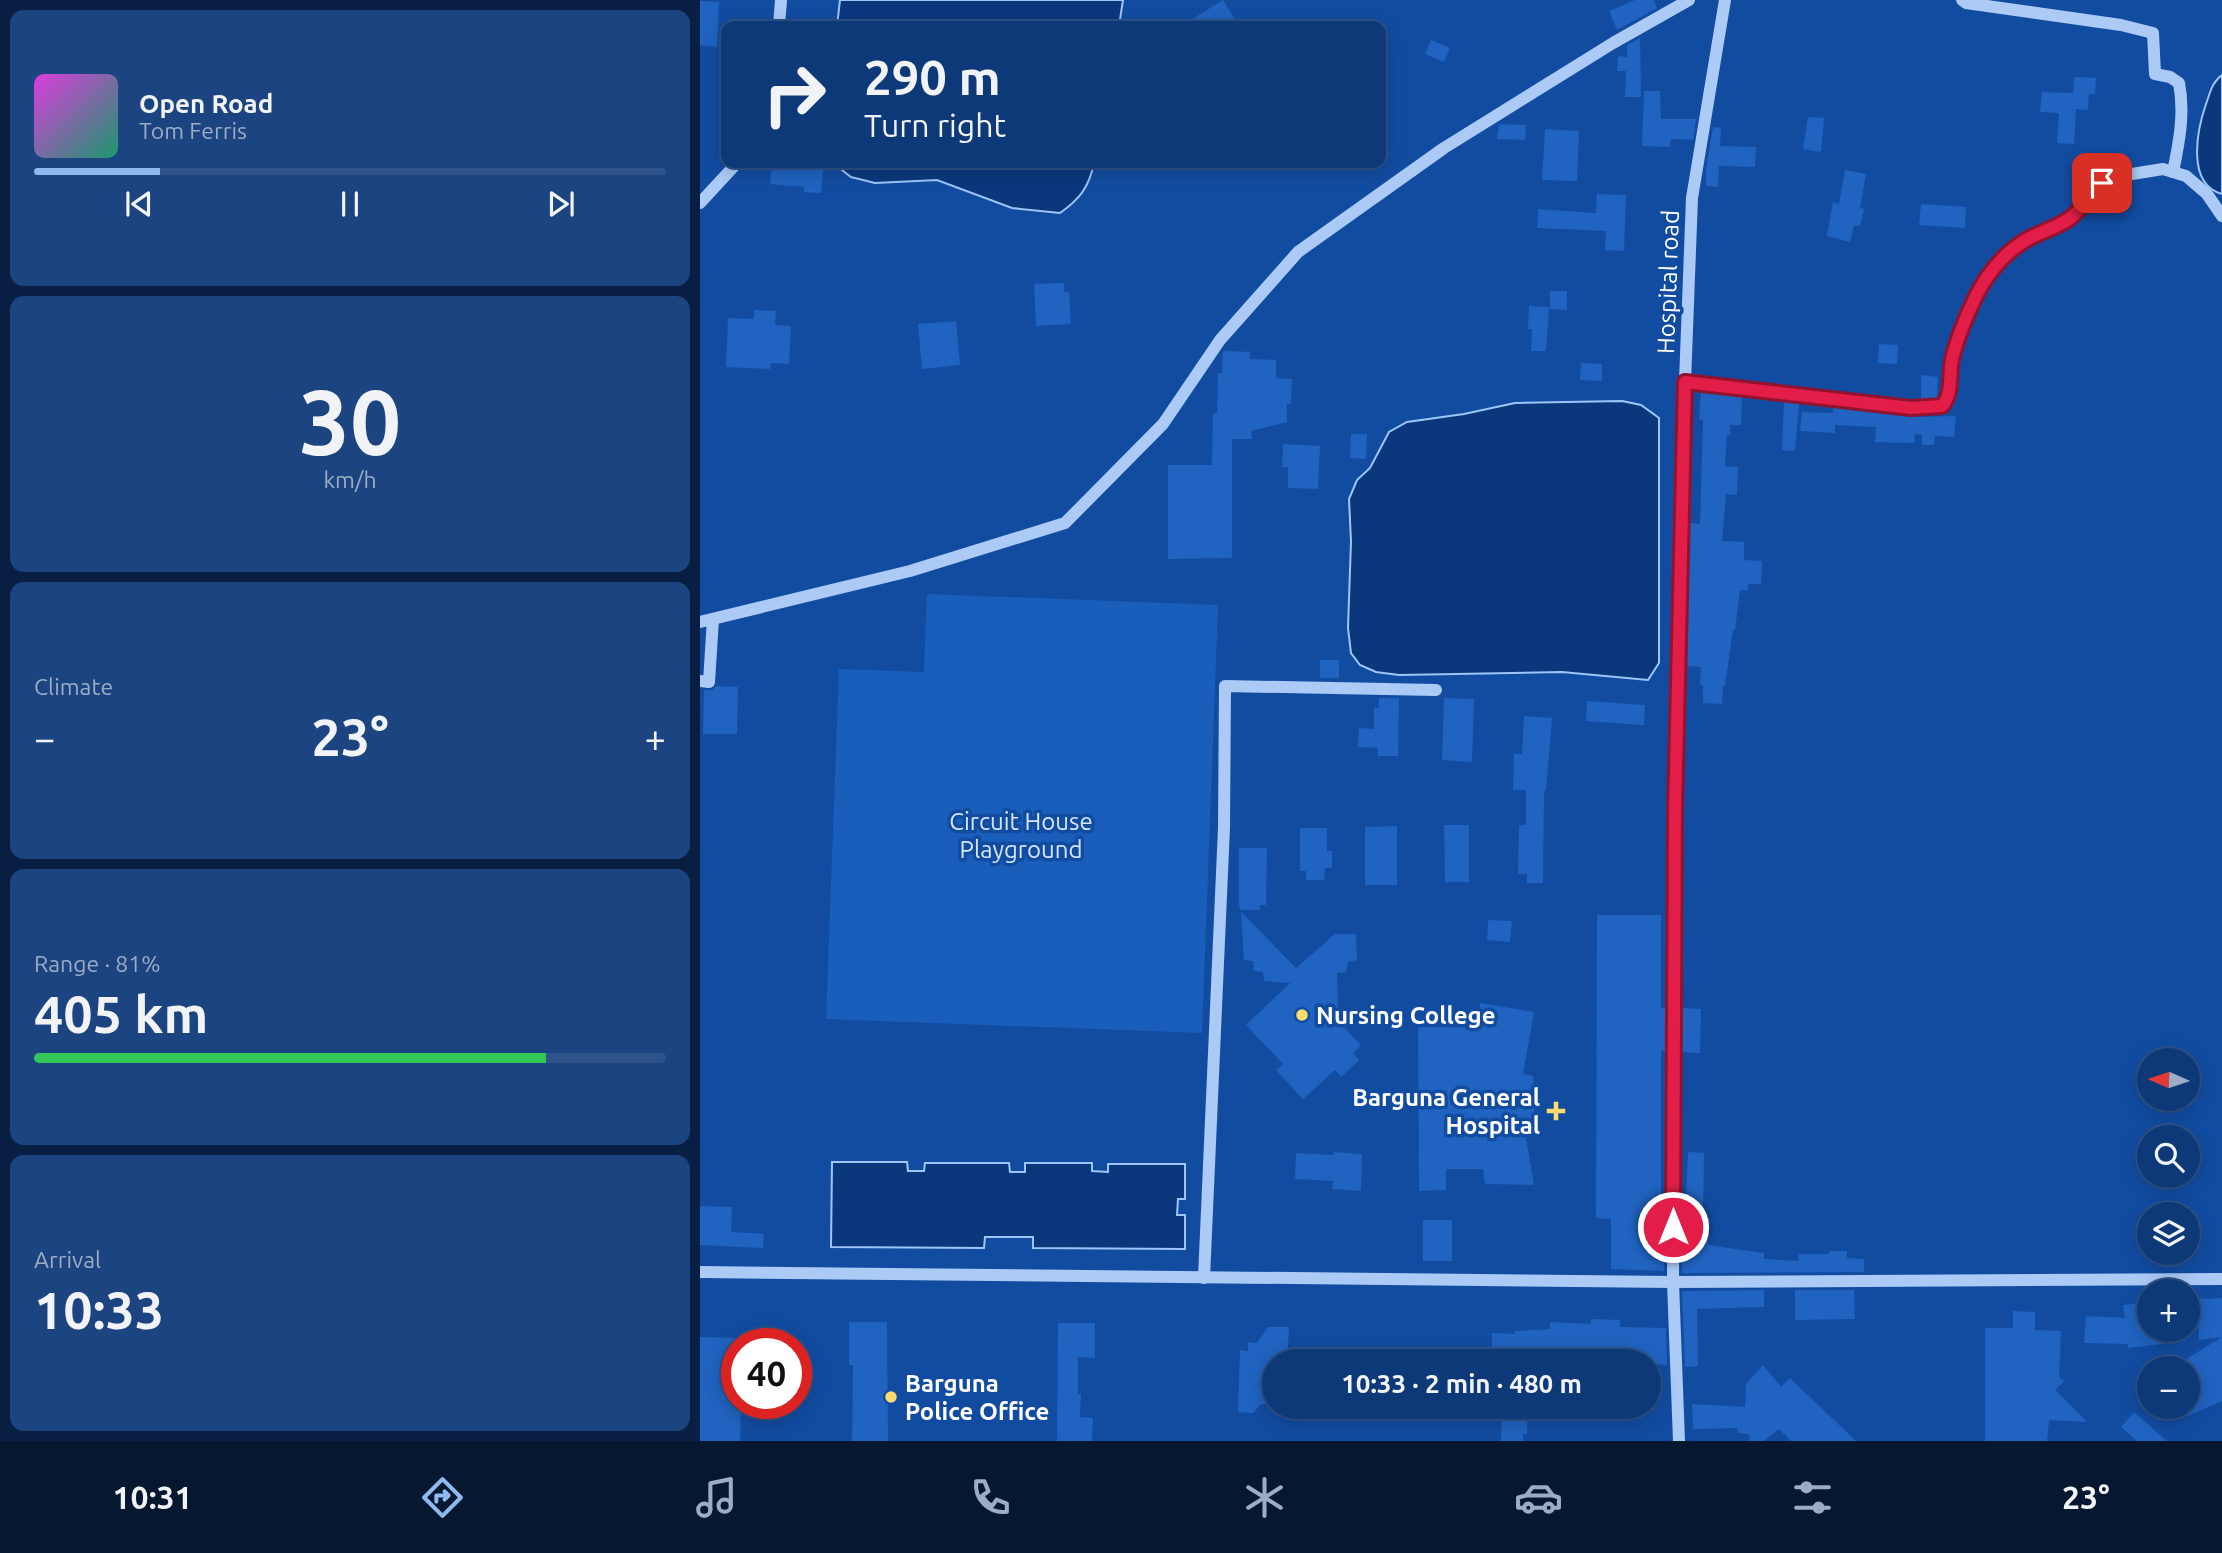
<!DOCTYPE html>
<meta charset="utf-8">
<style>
body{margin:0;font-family:Ubuntu,sans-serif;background:#1c4480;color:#f1f3f6;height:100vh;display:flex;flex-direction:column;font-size:26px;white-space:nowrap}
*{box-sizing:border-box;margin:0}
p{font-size:23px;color:#9bacc6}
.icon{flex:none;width:38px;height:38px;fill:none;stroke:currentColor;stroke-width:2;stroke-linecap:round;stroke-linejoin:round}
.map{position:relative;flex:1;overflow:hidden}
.side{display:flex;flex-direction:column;gap:10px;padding:10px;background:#081f43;width:700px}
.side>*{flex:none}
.hud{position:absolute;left:21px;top:21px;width:665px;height:147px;border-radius:14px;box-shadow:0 4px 18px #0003,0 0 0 2px #2e538a;background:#0e3979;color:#f1f3f6;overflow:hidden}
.needle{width:46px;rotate:273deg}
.fabs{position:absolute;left:1437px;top:1048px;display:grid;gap:14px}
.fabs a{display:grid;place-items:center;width:63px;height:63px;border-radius:50%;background:#0e3979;box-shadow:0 4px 18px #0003,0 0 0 2px #2e538a;font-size:35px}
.speed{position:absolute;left:21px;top:1328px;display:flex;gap:14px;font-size:35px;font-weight:700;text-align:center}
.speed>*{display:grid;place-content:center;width:91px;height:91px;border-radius:50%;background:#0e3979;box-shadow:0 4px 18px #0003,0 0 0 2px #2e538a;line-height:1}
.speed .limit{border:10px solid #d22;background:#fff;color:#111}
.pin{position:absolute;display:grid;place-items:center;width:60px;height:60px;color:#fff;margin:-30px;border-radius:14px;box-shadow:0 4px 10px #0006}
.me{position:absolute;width:77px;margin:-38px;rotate:0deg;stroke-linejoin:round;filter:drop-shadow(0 0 5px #0008)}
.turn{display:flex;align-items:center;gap:24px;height:147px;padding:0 28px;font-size:32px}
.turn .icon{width:91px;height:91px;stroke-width:2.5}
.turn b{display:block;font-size:49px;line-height:60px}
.big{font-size:52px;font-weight:700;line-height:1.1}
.side .card{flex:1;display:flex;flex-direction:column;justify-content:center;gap:10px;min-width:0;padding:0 24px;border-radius:14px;background:#1c4480}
.side .dial{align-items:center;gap:0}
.dial b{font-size:91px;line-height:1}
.song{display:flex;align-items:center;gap:21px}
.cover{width:84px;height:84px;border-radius:10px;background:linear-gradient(135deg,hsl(300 70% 55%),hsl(160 70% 35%))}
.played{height:7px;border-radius:4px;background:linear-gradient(90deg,#90b9f0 20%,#2e538a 20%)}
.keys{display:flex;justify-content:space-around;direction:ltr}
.heat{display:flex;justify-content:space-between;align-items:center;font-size:38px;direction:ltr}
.charge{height:10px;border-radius:5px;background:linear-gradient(90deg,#34c759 81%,#2e538a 0)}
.trip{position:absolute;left:562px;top:1349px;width:399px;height:70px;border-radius:35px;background:#0e3979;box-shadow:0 4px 18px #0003,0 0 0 2px #2e538a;font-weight:700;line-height:70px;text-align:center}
.menu{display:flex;height:112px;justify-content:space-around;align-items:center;background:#061730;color:#9bacc6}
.menu .icon{width:49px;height:49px}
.menu .on{color:#90b9f0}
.menu b{font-size:32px;color:#f1f3f6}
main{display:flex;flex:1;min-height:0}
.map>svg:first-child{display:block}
.green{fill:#1a5ebb}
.water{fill:#0b387d;stroke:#9dc5f8;stroke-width:2}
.building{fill:#2063c0}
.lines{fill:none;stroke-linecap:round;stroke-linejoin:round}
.minor{stroke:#abcaf5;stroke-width:12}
.route-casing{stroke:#92132f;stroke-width:18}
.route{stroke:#e11d48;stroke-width:12}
.poi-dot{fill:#ffda6f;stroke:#124ca1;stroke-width:2.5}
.labels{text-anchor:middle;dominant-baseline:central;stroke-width:7;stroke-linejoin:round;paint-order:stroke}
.street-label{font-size:24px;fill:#fff;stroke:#124ca1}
.park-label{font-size:24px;fill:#d4e6fe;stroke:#124ca1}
.poi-label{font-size:24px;font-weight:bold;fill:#fff;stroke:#124ca1;text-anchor:start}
</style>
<main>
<section class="side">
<div class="card">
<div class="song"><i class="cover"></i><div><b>Open Road</b><p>Tom Ferris</p></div></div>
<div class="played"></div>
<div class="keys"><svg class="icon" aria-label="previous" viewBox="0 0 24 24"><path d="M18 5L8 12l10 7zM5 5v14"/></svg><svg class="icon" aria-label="pause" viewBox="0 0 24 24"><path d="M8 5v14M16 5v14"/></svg><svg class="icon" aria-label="next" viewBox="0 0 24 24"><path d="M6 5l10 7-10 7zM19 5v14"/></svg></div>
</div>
<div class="card dial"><b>30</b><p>km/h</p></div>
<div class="card"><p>Climate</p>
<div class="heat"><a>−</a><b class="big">23°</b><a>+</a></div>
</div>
<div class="card"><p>Range · 81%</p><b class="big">405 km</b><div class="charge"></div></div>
<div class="card"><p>Arrival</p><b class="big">10:33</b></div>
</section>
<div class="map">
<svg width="1522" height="1441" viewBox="0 0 1522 1441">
<rect width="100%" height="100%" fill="#124ca1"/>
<!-- green -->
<polygon class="green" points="227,594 518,605 502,1033 126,1019 139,669 224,672"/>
<!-- water -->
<g class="water">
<polygon points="140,0 423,0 419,26 137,26"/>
<path d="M1522 75V194C1486 184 1497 130 1506 104 1510 93 1512 82 1522 75Z"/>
<path d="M133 163H394C389 187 380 199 360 213L312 208 237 180 175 183 151 177Z"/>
<polygon points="922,401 941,405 959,418 959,663 948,680 862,672 699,675 676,672 660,665 651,653 648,628 651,541 649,499 657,480 670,468 689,432 707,422 764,414 815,403"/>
<polygon points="132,1162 207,1162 208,1171 224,1171 225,1163 309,1163 310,1172 325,1172 325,1163 392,1163 392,1171 408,1172 408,1164 485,1164 485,1199 478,1199 477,1215 485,1215 485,1249 333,1248 333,1237 285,1237 284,1248 131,1247"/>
</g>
<!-- building -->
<g class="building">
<polygon points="523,0 539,26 481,26"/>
<polygon points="935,0 954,0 957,8 917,30 909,11"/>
<polygon points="0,1 19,2 17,47 0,45"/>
<polygon points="940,38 941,97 925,97 926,71 917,71 918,56 927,57 927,45"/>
<polygon points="731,40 750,48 744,62 725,54"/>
<polygon points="1374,77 1396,78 1395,94 1389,94 1388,110 1376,109 1374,144 1357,143 1359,113 1340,112 1342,92 1373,93"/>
<polygon points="944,91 960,91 961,119 996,119 993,140 971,139 970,147 942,146"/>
<polygon points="1108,117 1124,118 1121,152 1103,149"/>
<polygon points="799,124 826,125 825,140 797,139"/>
<polygon points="1013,127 1021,128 1020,146 1056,147 1055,167 1019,166 1018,187 1006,186 1006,169"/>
<polygon points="845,129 879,131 877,181 842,180"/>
<polygon points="72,163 124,163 121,193 104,192 104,187 70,184"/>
<polygon points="1145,170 1166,174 1160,208 1164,209 1160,226 1154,225 1150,242 1127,236 1133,202 1139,204"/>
<polygon points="897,194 926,195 924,251 905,250 906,231 837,228 838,209 896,213"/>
<polygon points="1221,204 1266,207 1265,228 1219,225"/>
<polygon points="364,283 364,292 369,292 371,324 336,326 334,284"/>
<polygon points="850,291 867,291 867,310 850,309"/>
<polygon points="829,306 849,307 846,351 831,351 832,329 828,329"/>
<polygon points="54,310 76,311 75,325 91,326 89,364 71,363 70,369 26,367 28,318 54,319"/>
<polygon points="256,321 260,365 222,369 218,324"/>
<polygon points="1179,344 1198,345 1197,364 1178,363"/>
<polygon points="523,351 550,352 550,359 576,360 576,378 592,379 591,404 587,404 587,422 551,431 552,439 532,439 532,558 468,559 468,465 512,465 513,413 517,413 518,373 522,373"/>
<polygon points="881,363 902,364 902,381 880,380"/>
<polygon points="1221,375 1238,377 1237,398 1221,399"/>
<polygon points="1001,393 1042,397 1041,425 1030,425 1030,435 1027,435 1025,466 1038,467 1037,495 1026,494 1022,541 1044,542 1044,560 1062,561 1061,584 1048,584 1048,590 1040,590 1035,630 1033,630 1025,686 1023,686 1022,704 1003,703 1003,685 1000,685 1001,667 987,666 990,523 1000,524 1003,420 999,419"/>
<polygon points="1084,402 1099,404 1095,451 1082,450"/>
<polygon points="1133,408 1210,417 1256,416 1254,437 1235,436 1234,445 1222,445 1222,435 1215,434 1214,443 1175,442 1176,427 1135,425 1135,433 1100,431 1102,412 1133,413"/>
<polygon points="651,434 667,434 666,459 650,458"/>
<polygon points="583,444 620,446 618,489 588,488 588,467 582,467"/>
<rect x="620" y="660" width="19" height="18"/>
<polygon points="16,686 38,687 37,734 3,734 4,690 12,690"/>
<polygon points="679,698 699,698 698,756 678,756 678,748 658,747 659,728 674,729 674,707 679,708"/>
<polygon points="744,698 774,699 772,762 742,760"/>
<polygon points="887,701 945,705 944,725 886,721"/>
<polygon points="824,716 852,718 846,791 844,791 843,883 827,883 827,874 818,874 819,825 826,825 826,790 813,790 814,754 822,754"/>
<polygon points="744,825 769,825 769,882 745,882"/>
<polygon points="697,826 697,885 665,885 665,827"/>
<polygon points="600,828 627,828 627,851 632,851 632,868 625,868 624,880 606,880 606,871 600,871"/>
<polygon points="539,848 567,848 566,905 560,905 560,910 541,910 539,905"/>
<polygon points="541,912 596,968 635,934 656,934 657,960 648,962 646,972 637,973 638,1009 656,1012 642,1025 661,1045 653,1053 659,1060 641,1077 635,1070 603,1099 576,1070 583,1064 546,1025 590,983 564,981 563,972 554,971 553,961 544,960"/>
<polygon points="897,915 961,915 961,1008 965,1008 965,1051 961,1051 961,1220 965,1220 964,1271 911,1269 911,1219 896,1218"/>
<polygon points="788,920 812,921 810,942 787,940"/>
<polygon points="780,1003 834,1012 823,1074 833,1076 835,1125 824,1126 834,1185 785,1184 783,1169 746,1169 746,1190 719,1191 718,1027 778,1027"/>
<polygon points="983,1008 1001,1009 1000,1053 983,1052"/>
<polygon points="634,1152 662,1154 661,1191 632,1189 633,1181 595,1179 596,1153 634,1155"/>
<polygon points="988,1152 1004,1153 1003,1218 1010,1218 1008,1245 1064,1253 1064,1259 1098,1261 1099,1254 1129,1254 1129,1251 1147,1251 1147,1258 1164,1259 1164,1272 982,1273 982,1220 985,1220"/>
<polygon points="0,1206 32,1207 31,1232 64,1234 63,1248 0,1245"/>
<rect x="723" y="1220" width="29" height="41"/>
<polygon points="1064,1290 1064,1307 997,1309 998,1366 985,1367 982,1291"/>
<polygon points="1095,1290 1154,1290 1155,1319 1095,1320"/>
<polygon points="1522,1298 1522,1401 1488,1416 1488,1358 1522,1337 1499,1340 1498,1299"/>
<polygon points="1449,1302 1449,1330 1485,1330 1485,1341 1428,1348 1428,1344 1384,1343 1386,1316 1425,1318 1423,1305"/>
<polygon points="1313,1311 1335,1312 1335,1330 1361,1331 1359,1377 1364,1381 1355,1390 1387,1422 1349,1420 1347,1441 1285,1441 1285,1328 1313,1328"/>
<polygon points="891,1319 920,1320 920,1327 966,1328 967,1365 948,1364 948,1362 792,1362 792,1333 815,1334 815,1331 850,1329 850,1322 891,1324"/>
<polygon points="149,1322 187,1322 188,1441 152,1441 153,1365 149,1365"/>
<polygon points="358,1323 395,1323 395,1358 378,1357 378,1394 381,1394 380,1417 393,1418 392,1441 357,1441"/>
<polygon points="568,1327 589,1327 587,1362 574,1362 574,1404 561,1404 553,1413 538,1412 540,1350 548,1351 548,1342 557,1343"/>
<polygon points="0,1337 37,1338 37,1404 41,1404 40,1441 0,1441"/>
<polygon points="1063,1365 1081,1387 1090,1378 1156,1441 1091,1441 1079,1429 1064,1441 1050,1441 1049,1434 1038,1433 1037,1428 993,1429 992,1404 1045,1407 1046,1384"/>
<polygon points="802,1407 828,1407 827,1434 823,1434 823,1441 801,1441"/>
<polygon points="1434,1412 1467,1441 1437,1441 1421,1427"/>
</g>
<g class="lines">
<!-- minor -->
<g class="minor">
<path d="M1262 0 1266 3 1421 25 1453 33 1455 74 1470 77 1479 83C1485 113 1479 143 1473 172"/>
<polyline points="79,26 81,0"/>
<polyline points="0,203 37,163"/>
<polyline points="985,382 1211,408 1243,406 1247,401 1252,357 1274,300 1293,268 1328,239 1341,235 1370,218 1402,183 1432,174 1463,169 1486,176 1507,194 1522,216"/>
<polyline points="0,622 210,571 365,523 463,424 520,340 598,252 744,148 913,43 989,0"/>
<polyline points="0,681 9,682 13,619"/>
<polyline points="0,1272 973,1282 1522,1279"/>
<polyline points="504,1278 524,828 525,686 736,690"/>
<polyline points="979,1441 973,1282 975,811 985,382 992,198 1025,0"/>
</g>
</g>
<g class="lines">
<!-- route casing -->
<g class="route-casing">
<path id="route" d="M973 1227 975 811 985 382 1211 408 1242 406C1254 393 1248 371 1253 355 1258 337 1266 317 1274 300 1286 275 1303 254 1326 240 1340 232 1356 228 1369 219 1383 209 1390 194 1402 183"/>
</g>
<!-- route -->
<use href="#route" class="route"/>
</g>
<!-- markers -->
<g class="poi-dot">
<circle cx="602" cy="1015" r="7"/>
<path d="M852.5 1100.5h7v7h7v7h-7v7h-7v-7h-7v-7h7z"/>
<circle cx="191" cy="1397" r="7"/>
</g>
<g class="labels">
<!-- street labels -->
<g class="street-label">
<text transform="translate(968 282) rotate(-88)">Hospital road</text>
</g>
<!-- park labels -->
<g class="park-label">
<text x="321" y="821">Circuit House<tspan x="321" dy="28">Playground</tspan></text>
</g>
<!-- poi labels -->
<g class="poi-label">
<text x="616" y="1015">Nursing College</text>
<text x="840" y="1097" text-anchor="end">Barguna General<tspan x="840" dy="28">Hospital</tspan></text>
<text x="205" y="1383">Barguna<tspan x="205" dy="28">Police Office</tspan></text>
</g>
</g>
</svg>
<div class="fabs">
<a><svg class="needle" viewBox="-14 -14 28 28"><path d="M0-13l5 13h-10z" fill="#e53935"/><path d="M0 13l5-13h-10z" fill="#9bacc6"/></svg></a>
<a><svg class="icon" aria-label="search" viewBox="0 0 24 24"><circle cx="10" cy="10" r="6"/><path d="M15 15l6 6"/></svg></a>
<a><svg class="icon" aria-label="layers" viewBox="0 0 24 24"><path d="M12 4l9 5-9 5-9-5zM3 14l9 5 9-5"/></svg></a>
<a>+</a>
<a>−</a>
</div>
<div class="speed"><div class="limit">40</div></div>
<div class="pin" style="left:1402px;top:183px;background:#d93025"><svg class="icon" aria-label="arrive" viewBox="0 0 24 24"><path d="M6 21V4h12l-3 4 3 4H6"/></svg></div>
<svg class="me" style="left:973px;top:1227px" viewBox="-20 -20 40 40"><circle r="17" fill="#e11d48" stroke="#fff" stroke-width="3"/><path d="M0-11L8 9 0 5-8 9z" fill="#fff"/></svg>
<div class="trip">10:33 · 2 min · 480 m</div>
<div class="hud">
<div class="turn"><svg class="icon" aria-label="right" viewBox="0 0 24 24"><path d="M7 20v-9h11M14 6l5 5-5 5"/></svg><div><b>290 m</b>Turn right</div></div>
</div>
</div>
</main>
<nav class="menu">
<b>10:31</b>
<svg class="icon on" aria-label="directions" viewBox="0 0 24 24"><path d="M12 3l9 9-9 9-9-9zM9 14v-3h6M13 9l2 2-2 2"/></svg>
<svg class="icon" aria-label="music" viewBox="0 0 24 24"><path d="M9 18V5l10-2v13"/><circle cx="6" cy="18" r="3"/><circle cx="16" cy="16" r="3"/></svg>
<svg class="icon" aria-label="phone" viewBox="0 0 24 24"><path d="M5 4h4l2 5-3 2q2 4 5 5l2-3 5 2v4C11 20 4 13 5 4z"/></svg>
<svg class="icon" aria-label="climate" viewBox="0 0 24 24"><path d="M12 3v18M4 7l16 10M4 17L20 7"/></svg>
<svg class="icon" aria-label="car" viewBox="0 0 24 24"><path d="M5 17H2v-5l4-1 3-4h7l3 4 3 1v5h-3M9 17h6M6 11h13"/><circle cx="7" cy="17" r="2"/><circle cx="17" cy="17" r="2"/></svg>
<svg class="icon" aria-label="filters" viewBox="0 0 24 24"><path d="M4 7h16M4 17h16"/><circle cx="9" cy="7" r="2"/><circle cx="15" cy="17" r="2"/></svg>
<b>23°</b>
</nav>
